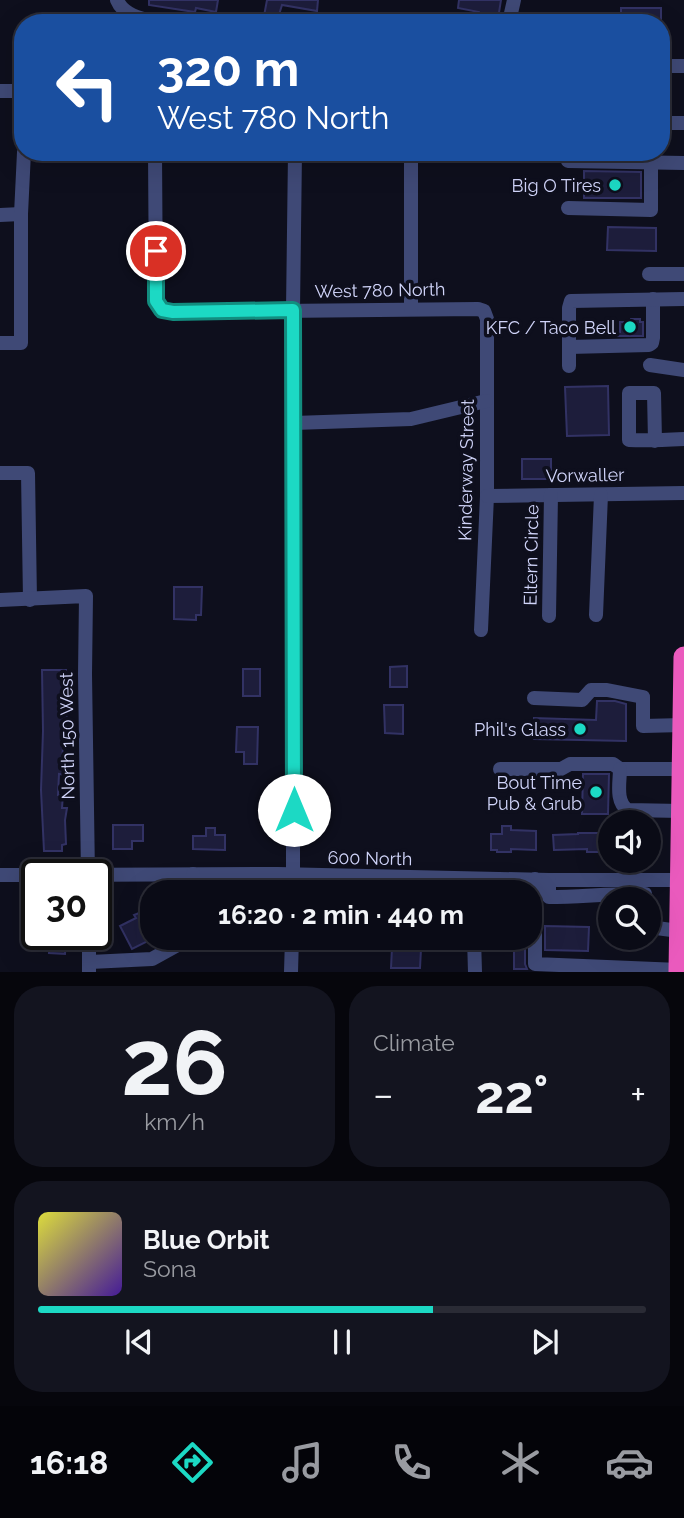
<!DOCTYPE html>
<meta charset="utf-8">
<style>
body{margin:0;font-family:Raleway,sans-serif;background:#13141f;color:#f1f3f6;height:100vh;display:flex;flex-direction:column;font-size:26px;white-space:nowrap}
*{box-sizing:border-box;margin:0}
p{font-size:23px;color:#999ba1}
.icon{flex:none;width:38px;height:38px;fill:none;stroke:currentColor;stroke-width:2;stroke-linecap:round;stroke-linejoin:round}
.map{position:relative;height:972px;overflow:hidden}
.details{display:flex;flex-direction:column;gap:14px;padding:14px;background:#06060c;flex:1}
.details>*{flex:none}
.hud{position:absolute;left:14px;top:14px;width:656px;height:147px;border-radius:28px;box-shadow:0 7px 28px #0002,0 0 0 2px #2a2b35;background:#1a4fa0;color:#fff;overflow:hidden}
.controls{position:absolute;left:598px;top:810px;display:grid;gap:14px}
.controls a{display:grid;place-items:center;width:63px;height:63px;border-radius:50%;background:#0a0b16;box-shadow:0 7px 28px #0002,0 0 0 2px #2a2b35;font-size:35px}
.speed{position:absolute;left:21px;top:859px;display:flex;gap:14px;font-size:35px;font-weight:700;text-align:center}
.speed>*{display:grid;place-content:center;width:91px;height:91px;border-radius:50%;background:#0a0b16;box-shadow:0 7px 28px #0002,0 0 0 2px #2a2b35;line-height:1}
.speed .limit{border:4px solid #111;border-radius:10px;background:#fff;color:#111}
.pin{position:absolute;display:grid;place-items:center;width:60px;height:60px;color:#fff;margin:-30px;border:4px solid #fff;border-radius:50%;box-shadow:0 2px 7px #0007}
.me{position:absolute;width:77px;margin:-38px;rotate:0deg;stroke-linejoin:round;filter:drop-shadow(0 0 5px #0008)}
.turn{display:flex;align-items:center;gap:24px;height:147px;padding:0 28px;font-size:32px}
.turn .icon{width:91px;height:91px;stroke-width:2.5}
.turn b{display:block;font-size:49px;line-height:60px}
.big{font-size:52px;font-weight:700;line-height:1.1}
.details .widget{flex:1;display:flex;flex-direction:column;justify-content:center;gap:10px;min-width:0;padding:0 24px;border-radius:28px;background:#13141f}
.details .dial{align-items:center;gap:0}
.dial b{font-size:91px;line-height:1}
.song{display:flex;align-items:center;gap:21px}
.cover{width:84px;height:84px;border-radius:10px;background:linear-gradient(135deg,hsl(60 70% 55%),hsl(260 70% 35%))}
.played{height:7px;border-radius:4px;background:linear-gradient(90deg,#1cd9c4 65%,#2a2b35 65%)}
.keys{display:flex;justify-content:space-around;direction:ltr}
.heat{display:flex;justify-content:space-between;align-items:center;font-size:38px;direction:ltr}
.details .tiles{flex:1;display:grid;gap:14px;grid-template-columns:1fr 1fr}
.widget:last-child{grid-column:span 2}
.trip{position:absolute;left:140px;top:880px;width:402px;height:70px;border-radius:28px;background:#0a0b16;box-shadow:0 7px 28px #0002,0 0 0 2px #2a2b35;font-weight:700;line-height:70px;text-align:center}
.tab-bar{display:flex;height:112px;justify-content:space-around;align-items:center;background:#040409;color:#999ba1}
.tab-bar .icon{width:49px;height:49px}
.tab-bar .on{color:#1cd9c4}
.tab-bar b{font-size:32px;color:#f1f3f6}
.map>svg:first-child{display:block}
.building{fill:#1d1d3b;stroke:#323264;stroke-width:2}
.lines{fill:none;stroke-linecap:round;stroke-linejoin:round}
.minor{stroke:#3f4976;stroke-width:14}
.highway{stroke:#ea5abd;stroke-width:21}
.route-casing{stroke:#128d7f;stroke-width:18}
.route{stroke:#1cd9c4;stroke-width:12}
.poi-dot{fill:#1cd9c4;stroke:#0e0f1d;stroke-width:2.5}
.labels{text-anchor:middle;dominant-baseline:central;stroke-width:7;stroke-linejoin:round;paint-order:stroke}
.poi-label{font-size:18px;fill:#d0d4f9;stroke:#0e0f1d;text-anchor:end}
.street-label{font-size:18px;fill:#d0d4f9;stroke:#0e0f1d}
</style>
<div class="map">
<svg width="684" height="972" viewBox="0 0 684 972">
<rect width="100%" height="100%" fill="#0e0f1d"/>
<!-- building -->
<g class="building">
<polygon points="149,0 218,0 216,12 196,8 195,12 149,5"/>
<polygon points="267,0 318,0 317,11 282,5 278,18 264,16"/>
<polygon points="459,0 501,0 498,19 481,22 479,12 458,8"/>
<rect x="621" y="8" width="40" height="15"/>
<polygon points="584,171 641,172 641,198 584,198"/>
<polygon points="608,227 656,228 656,251 607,250"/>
<polygon points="631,319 640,319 640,322 643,322 643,336 612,336 612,332 620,332 620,322 631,322"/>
<polygon points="608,386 609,435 567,436 565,387"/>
<rect x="522" y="459" width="29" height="20"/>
<polygon points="174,587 202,587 201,615 196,615 196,620 174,619"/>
<polygon points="407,666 407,687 390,687 390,667"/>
<rect x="243" y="669" width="17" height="27"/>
<polygon points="42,670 66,670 67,681 62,681 63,702 66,702 67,734 67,745 63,745 62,764 66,764 66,775 59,774 58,795 63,795 62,808 67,808 65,820 66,844 62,845 62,851 44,851 41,790 43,731"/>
<polygon points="597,701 615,701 626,704 626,741 534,739 534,718 596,720"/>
<polygon points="384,705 403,705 403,734 385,733"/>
<polygon points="237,727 258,727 257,764 244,764 244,752 236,752"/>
<polygon points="583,774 609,774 608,814 582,814"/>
<polygon points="113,825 143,825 143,841 132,841 132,849 113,849"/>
<polygon points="502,826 511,826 511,830 536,831 536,850 511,849 511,852 497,852 497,850 491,850 491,834 502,834"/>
<polygon points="206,828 215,828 215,835 225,835 225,850 193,849 193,836 206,836"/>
<polygon points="578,833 599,833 599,852 587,852 587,849 554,850 553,835 578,834"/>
<polygon points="152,908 152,939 132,949 120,926 136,918 134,915"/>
<polygon points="545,926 589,927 588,951 545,950"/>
<polygon points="50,934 66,934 65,954 49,953"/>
<polygon points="514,938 525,938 525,964 527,969 514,969"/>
<polygon points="392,948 421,949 420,968 391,968"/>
</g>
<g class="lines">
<!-- minor -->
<g class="minor">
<path d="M117 0C124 17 145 19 162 23"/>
<polyline points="508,23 509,22 514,0"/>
<polyline points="662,66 684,66"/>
<polyline points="0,91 23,91"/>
<polyline points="662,123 684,123"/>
<polyline points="155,152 156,301 162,310 173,312 478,309 484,311 487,319 487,496 481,630"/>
<polyline points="568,161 684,163"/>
<polyline points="568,208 651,210 651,162"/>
<polyline points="0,215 21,214"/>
<polyline points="649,274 684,274"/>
<polyline points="411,309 411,152"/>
<polyline points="0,343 21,343 21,214 24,152"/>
<polyline points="569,347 649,345 652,343 653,338 653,299"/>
<polyline points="650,365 684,370"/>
<polyline points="569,366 569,308 571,301 684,299"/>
<polyline points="294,423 411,419 486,401"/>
<path d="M655 441 654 393H629V440C648 441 666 440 684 439"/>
<polyline points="0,473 28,473 30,600"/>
<polyline points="487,496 684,493"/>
<polyline points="0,600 86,596 85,674 88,875"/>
<polyline points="596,615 601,495"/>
<polyline points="549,616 551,495"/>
<polyline points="534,698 582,700 591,690 607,690 643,697 643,726 683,725"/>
<polyline points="500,769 561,769 570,764 613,764 620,769 682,769"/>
<path d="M620 769C620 782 615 802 628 810L681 811"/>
<polyline points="0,875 37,875"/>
<polyline points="56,875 278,874 549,880 684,880"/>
<polyline points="535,879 535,964 679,970"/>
<path d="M549 880V897C581 897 613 893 645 894L646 900"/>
<polyline points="193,892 193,874"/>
<polyline points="293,892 293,310 295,152"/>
<polyline points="649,927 679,931"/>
<polyline points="89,934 89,972"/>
<polyline points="474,938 475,972"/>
<polyline points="90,962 152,959 190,938"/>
<polyline points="291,972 292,938"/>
</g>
<!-- highway -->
<polyline class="highway" points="679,972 684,657"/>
</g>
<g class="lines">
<!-- route casing -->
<g class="route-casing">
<polyline id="route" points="156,251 156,301 162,310 173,312 293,310 294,810"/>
</g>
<!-- route -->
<use href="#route" class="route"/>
</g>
<!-- markers -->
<g class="poi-dot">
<circle cx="615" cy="185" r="7"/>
<circle cx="630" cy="327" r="7"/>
<circle cx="580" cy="729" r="7"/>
<circle cx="596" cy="792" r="7"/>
</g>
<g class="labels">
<!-- poi labels -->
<g class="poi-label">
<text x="601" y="185">Big O Tires</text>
<text x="616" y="327">KFC / Taco Bell</text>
<text x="566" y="729">Phil's Glass</text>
<text x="582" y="782">Bout Time<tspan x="582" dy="21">Pub &amp; Grub</tspan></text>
</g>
<!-- street labels -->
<g class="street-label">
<text transform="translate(380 290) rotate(-1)">West 780 North</text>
<text transform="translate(466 470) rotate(-89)">Kinderway Street</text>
<text transform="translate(585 475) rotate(-1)">Vorwaller</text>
<text transform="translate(531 555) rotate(-89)">Eltern Circle</text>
<text transform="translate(67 736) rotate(-91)">North 150 West</text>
<text transform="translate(370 858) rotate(1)">600 North</text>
</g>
</g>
</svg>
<div class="controls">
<a><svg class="icon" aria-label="sound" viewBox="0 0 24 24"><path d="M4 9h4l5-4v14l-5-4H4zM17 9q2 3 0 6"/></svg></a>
<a><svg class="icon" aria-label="search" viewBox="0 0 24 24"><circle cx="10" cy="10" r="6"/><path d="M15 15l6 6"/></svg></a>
</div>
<div class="speed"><div class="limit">30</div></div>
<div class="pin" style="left:156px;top:251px;background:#d93025"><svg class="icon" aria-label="arrive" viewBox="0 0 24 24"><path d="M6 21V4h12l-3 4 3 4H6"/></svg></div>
<svg class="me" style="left:294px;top:810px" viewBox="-20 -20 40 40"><circle r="19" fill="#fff"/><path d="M0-13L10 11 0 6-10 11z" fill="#1cd9c4"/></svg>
<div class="trip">16:20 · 2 min · 440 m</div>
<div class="hud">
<div class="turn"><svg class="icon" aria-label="left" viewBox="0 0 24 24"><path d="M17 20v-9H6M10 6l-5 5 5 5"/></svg><div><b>320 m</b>West 780 North</div></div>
</div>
</div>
<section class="details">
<div class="tiles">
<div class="widget dial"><b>26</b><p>km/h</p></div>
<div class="widget"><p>Climate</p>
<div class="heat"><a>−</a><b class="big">22°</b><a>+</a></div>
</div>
<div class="widget">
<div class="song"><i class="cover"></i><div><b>Blue Orbit</b><p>Sona</p></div></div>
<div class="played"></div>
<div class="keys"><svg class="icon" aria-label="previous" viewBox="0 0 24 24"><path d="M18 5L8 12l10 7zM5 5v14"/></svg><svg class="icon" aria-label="pause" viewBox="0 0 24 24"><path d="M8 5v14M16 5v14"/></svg><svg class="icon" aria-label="next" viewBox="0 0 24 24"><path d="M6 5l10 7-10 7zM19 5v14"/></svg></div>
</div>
</div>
</section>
<nav class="tab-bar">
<b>16:18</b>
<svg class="icon on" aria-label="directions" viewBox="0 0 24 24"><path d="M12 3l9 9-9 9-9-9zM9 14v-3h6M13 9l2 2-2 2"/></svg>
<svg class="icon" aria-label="music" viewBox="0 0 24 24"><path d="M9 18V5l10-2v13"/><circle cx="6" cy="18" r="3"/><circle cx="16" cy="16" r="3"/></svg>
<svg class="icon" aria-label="phone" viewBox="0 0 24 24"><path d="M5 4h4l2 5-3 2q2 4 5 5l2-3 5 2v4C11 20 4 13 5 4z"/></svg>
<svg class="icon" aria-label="climate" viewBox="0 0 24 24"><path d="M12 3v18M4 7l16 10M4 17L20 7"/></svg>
<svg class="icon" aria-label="car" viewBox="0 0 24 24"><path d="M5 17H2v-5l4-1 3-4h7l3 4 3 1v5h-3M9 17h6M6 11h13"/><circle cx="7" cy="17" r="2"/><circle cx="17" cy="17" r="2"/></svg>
</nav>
